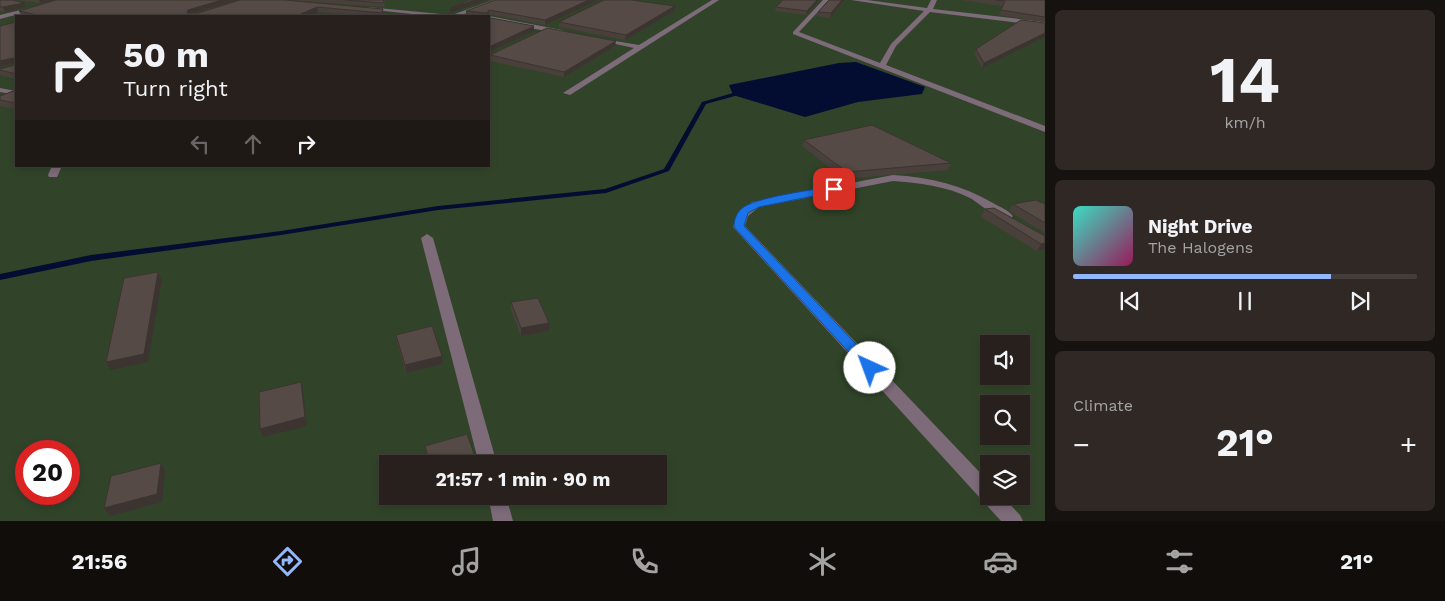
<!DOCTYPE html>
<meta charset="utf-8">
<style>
body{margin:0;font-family:"Work Sans",sans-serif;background:#2f2825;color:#f1f3f6;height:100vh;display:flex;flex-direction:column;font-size:19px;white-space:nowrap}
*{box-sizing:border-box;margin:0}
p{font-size:16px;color:#a4a3a3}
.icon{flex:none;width:28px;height:28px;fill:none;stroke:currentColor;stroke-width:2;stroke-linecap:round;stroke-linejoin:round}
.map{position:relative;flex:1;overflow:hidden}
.side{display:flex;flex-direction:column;gap:10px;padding:10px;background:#15120f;width:400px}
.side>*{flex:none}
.banner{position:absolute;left:15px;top:15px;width:475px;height:152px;border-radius:0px;box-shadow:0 2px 8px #0003,0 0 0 1px #433e3b;background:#27201c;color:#f1f3f6;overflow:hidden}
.buttons{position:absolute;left:980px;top:335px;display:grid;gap:10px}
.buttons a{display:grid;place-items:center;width:50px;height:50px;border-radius:0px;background:#27201c;box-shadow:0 2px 8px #0003,0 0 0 1px #433e3b;font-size:25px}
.speed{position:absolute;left:15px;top:440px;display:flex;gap:10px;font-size:25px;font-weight:700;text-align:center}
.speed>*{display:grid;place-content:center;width:65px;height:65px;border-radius:50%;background:#27201c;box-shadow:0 2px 8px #0003,0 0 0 1px #433e3b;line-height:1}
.speed .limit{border:8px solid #d22;background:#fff;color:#111}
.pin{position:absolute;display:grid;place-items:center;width:42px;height:42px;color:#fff;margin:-21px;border-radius:10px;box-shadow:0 2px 8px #0006}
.me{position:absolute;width:55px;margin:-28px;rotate:317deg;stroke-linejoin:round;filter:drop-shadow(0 0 4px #0008)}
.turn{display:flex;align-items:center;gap:18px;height:105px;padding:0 25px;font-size:22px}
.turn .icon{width:65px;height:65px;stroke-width:2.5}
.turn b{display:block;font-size:35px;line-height:42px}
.lanes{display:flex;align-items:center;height:48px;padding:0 25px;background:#0003;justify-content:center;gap:25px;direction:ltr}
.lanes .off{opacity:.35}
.big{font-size:38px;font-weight:700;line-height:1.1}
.side .card{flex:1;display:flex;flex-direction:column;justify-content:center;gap:8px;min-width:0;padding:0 18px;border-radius:8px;background:#2f2825}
.side .dial{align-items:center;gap:0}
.dial b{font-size:65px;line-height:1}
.song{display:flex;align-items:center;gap:15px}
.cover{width:60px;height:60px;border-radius:8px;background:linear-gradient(135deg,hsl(170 70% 55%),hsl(330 70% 35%))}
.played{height:5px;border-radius:2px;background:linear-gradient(90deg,#93b7fd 75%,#433e3b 75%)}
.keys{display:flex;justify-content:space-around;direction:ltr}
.heat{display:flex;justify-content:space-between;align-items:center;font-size:28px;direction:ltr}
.trip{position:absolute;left:379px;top:455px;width:288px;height:50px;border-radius:0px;background:#27201c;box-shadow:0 2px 8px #0003,0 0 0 1px #433e3b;font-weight:700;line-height:50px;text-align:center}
.menu{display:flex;height:80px;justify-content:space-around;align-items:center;background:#100d0b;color:#a4a3a3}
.menu .icon{width:35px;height:35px}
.menu .on{color:#93b7fd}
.menu b{font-size:22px;color:#f1f3f6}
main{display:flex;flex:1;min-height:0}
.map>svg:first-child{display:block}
.green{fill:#314429;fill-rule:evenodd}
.water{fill:#030d31}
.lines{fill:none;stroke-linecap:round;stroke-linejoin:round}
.stream{fill:#030d31;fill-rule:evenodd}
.minor{fill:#7e6b7a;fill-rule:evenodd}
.wall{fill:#49403b}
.shaded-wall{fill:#3c3430}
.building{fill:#554a45;stroke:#3c3430}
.route{fill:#1a73e8;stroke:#114b97}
</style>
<main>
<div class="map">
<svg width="1045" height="521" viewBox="0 0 1045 521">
<rect width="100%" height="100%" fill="#342a25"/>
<!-- green -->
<path class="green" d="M0 0H1045V521H0ZM16 16H489V166H16ZM989 344H1021V376H989ZM989 404H1021V436H989ZM26 451H69V494H26ZM388 464H658V496H388ZM989 464H1021V496H989Z"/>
<!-- water -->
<polygon class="water" points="856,62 925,87 922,94 858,102 805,117 733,95 729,85 839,63"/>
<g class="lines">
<!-- stream -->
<polygon class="stream" points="733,93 736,95 735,96 706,104 669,171 606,193 438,210 281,235 91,261 0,280 0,274 91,255 281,231 438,206 605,189 664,169 702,102"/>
<!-- minor -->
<g class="minor">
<polygon points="62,0 72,0 0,19 0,15"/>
<polygon points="493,0 501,0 459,16 432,16 364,9 367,7 452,15"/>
<polygon points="712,0 719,0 570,95 563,93 634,48 597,40 597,38 639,45"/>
<polygon points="823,0 829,0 799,32 880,63 891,44 924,11 851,0 867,0 927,8 931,0 937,0 933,9 1045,22 1045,26 930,12 896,46 886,65 1045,126 1045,132 793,34 793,32"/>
<polygon points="489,16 562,30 565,32 562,34 489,20"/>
<polygon points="0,88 16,91 16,95 0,92"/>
<polygon points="52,166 62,166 57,177 49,177 48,175"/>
<path d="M893 175C929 177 962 185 993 203 1000 207 1008 210 1013 216L1011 218C998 222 981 204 970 198 947 186 918 183 893 181L759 207 748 216 745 226 989 482V496H1002L1020 515 1023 521H1001L733 227 738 213 752 202Z"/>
<polygon points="427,234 433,238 497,464 479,464 421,238"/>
<polygon points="488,496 506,496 513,521 493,521"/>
</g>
</g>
<!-- wall -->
<g class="wall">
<polygon points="0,0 24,3 26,7 5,12 0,11"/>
<polygon points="18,0 238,0 193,13 198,13 240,0 383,9 383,16 372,16 318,12 308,16 25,16 21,15 19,11 54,1 40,3"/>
<polygon points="285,0 385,0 384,7"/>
<polygon points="495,0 598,0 545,25 489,14 488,16 466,15 466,11"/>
<polygon points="783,0 820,0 806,15 775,11 776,7"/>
<polygon points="829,0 844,0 830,18 816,16 818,12"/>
<polygon points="961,0 1045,0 1045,22 999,15 1003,6"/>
<polygon points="675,6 674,11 625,40 559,27 559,22"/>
<polygon points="16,22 16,79 0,75 0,69 15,65 15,63 0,67"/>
<polygon points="1045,23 982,68 974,54 976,49"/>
<polygon points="615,46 564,77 490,61 490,55"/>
<polygon points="16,90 16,109 0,106 0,96"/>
<polygon points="804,140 951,163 948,170 844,179 802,146"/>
<polygon points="1042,203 1045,203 1045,233 1009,211 1013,204"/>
<polygon points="985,209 1045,236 1045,249 1037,251 981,217"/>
<polygon points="511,302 549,323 549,331 521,336 511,310"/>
<polygon points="396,335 442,356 443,364 406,373 397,343"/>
<polygon points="425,446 477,462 477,464 429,464"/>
</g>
<!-- shaded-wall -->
<g class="shaded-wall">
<polygon points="39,0 58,0 40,3"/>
<polygon points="222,0 238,0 189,14 187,13 188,10"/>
<polygon points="475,0 487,0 450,13 450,8"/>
<polygon points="589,0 598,0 545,25 545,20"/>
<polygon points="817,0 820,0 806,15 807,11"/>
<polygon points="842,0 844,0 830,18 831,13"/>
<polygon points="24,3 26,7 5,12 3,7"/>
<polygon points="675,6 674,11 625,40 626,35"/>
<polygon points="317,7 318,12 308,16 296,16"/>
<polygon points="489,10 489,14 487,16 487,13"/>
<polygon points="534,26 534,31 489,52 489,47"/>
<polygon points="1045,33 1045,37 982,68 984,63"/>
<polygon points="616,41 615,46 564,77 564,72"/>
<polygon points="13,58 16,63 0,67 0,61"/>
<polygon points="1045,243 1045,249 1037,251 1041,244"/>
<polygon points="158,272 162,280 148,362 110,370 106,362"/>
<polygon points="549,323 549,331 521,336 521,328"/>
<polygon points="442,356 443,364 406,373 405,365"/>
<polygon points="301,382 303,390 307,426 263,437 260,429"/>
<polygon points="161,463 165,471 162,502 110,516 104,508"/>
</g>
<!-- building -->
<g class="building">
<polygon points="0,0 13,0 24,3 3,7 0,7"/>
<polygon points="56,0 222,0 188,10 187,13 198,13 240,0 285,0 383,9 382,13 317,7 296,16 32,16 37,15 19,11"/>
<polygon points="345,0 384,0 383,3"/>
<polygon points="469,0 475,0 450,8"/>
<polygon points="495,0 589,0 545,20 489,10 487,13 466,11"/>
<polygon points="604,0 631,0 675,6 626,35 559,22"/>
<polygon points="783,0 817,0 807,11 776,7"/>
<polygon points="829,0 842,0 831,13 818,12"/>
<polygon points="996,0 1045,0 1045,17 1001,10 1005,1"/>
<polygon points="491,18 534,26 489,47 489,19"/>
<polygon points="1021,20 1045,23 1045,33 984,63 976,49"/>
<polygon points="16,22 16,74 0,70 0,69 15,65 15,60 13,58 0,61 0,26"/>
<polygon points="547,28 616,41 564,72 490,55"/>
<polygon points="16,90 16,103 0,100 0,96"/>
<polygon points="872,125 951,163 847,172 804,140"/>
<polygon points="1036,200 1042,203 1045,203 1045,223 1013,204"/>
<polygon points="994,208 1045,236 1045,243 1041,244 985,209"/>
<polygon points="158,272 144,354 106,362 124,278"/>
<polygon points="538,298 549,323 521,328 511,302"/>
<polygon points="432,326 442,356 405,365 396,335"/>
<polygon points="301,382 305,417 260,429 259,392"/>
<polygon points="467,434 477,462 473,464 430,464 425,446"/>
<polygon points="161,463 157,494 104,508 111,476"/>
</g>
<!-- route -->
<path class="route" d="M834 186 839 189 838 191 759 207 748 213 744 226 875 364 877 368 875 371H866L734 227C734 220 736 214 741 209 754 197 814 190 834 186Z"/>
</svg>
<div class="buttons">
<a><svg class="icon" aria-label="sound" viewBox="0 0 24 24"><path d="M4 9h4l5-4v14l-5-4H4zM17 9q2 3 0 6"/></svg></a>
<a><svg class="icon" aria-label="search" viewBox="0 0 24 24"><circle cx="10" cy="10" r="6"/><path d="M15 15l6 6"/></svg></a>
<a><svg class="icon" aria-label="layers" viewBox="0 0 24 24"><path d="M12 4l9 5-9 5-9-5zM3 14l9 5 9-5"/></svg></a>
</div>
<div class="speed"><div class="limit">20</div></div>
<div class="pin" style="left:834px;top:189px;background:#d93025"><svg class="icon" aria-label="arrive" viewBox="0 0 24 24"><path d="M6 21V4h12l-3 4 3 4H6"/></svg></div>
<svg class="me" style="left:870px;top:368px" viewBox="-20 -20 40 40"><circle r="19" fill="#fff"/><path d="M0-13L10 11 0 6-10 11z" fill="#1a73e8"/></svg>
<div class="trip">21:57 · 1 min · 90 m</div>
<div class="banner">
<div class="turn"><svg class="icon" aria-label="right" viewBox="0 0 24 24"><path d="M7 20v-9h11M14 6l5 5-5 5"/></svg><div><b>50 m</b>Turn right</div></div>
<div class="lanes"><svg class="icon off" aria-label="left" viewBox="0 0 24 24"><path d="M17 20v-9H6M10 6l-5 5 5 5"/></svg><svg class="icon off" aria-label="ahead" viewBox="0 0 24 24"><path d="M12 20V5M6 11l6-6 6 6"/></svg><svg class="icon" aria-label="right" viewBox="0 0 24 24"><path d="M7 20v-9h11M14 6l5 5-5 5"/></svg></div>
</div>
</div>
<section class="side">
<div class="card dial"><b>14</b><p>km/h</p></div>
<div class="card">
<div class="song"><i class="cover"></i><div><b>Night Drive</b><p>The Halogens</p></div></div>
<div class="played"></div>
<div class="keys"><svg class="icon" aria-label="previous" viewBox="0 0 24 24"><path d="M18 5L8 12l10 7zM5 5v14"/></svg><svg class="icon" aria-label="pause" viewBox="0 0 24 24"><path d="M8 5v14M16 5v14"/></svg><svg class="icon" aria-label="next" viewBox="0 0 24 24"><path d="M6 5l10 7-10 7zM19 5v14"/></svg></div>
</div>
<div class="card"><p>Climate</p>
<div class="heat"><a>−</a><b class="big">21°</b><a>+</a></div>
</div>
</section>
</main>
<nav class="menu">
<b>21:56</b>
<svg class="icon on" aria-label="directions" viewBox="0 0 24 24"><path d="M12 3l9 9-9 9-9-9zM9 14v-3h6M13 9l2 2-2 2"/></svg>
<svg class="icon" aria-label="music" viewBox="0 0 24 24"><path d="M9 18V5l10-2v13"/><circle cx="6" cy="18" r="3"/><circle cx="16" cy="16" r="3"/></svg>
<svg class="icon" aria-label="phone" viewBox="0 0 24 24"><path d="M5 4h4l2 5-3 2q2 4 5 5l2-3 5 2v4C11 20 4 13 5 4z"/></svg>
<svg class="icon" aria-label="climate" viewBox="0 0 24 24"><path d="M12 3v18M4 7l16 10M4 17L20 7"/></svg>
<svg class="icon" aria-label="car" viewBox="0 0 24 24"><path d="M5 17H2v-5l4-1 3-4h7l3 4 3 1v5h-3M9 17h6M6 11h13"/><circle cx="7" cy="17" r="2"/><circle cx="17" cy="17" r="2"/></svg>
<svg class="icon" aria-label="filters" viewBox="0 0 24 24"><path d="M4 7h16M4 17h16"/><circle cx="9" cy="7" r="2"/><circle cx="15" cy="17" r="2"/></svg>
<b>21°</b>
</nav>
